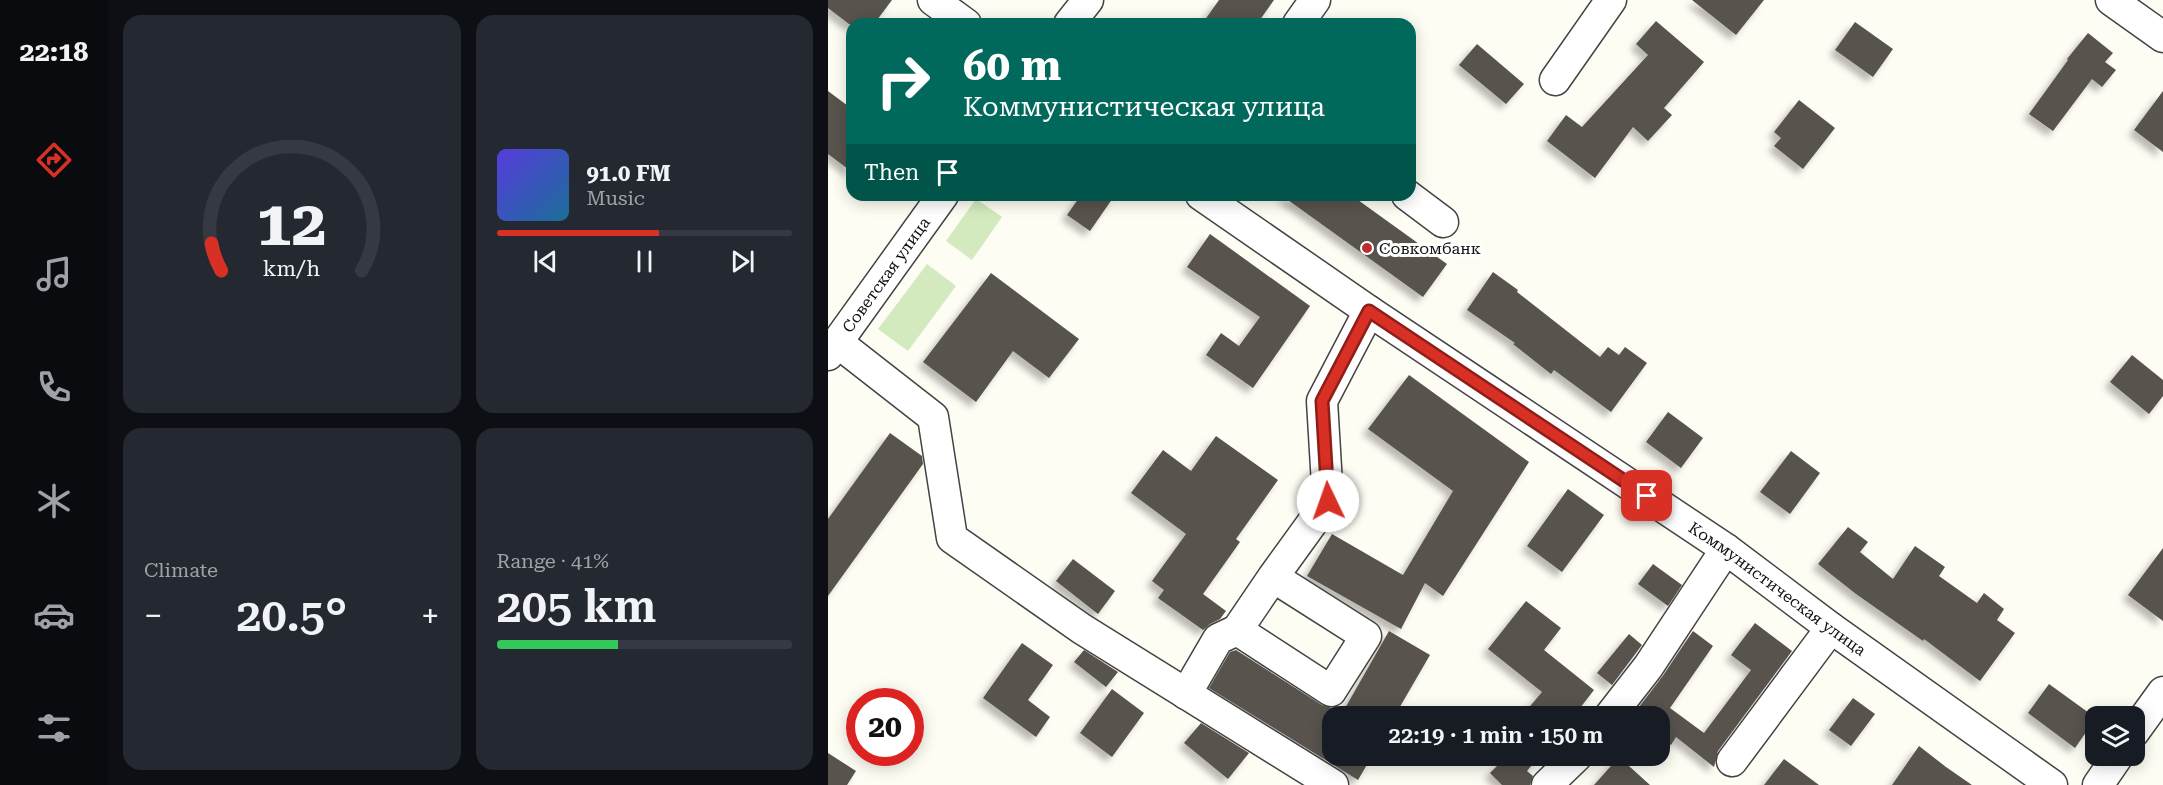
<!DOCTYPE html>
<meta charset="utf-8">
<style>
body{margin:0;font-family:"Roboto Serif",serif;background:#242831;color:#f1f3f6;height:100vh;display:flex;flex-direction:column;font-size:22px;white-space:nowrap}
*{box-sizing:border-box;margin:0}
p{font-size:20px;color:#9ea1a6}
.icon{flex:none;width:33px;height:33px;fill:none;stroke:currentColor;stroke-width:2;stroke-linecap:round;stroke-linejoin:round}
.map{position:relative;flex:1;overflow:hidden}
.drawer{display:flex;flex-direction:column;gap:15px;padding:15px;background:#0d0f14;width:720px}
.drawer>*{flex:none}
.hud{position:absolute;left:18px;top:18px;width:570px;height:183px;border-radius:18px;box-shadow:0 3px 15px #0003;background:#00695c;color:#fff;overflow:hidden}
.tools{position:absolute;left:1257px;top:706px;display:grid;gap:12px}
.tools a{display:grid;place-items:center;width:60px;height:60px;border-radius:12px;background:#171b24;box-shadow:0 3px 15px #0003;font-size:30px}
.speed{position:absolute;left:18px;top:688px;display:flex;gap:12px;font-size:30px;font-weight:700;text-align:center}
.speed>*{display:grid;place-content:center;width:78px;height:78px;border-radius:50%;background:#171b24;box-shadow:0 3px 15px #0003;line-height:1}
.speed .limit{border:9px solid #d22;background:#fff;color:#111}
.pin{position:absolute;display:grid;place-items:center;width:51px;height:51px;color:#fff;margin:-26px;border-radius:12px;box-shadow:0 3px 9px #0006}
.me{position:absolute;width:66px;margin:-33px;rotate:357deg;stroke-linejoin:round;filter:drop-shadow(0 0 4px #0008)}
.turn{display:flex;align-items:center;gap:21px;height:126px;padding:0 18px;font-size:27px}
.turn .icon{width:78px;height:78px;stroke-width:2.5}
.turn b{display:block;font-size:42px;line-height:51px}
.then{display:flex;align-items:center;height:57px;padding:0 18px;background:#0003;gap:12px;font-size:22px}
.big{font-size:45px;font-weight:600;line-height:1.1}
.drawer .tile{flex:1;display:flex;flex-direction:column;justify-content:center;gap:9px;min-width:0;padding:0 21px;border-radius:18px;background:#242831}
.drawer .dial{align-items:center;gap:0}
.dial svg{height:156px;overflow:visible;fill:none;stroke:#363941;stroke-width:7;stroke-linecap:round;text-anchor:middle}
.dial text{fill:#f1f3f6;stroke:none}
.song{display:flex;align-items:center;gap:18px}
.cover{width:72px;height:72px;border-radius:9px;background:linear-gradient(135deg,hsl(250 70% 55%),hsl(200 70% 35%))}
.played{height:6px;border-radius:3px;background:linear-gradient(90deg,#d93025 55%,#363941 55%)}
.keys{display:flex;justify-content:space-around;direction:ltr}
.heat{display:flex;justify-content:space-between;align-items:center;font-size:33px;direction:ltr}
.charge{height:9px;border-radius:4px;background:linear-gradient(90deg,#34c759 41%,#363941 0)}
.drawer .tiles{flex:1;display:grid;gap:15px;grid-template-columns:repeat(2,1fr)}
.trip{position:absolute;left:494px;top:706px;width:348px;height:60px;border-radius:18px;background:#171b24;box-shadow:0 3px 15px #0003;font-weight:600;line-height:60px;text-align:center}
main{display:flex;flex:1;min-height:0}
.dock{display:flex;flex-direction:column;width:108px;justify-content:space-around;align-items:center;background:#090b0e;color:#9ea1a6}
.dock .icon{width:42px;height:42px}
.dock .on{color:#d93025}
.dock b{font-size:27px;color:#f1f3f6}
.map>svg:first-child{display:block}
.grass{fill:#d3e9be}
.building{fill:#58524d;filter:url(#shadow)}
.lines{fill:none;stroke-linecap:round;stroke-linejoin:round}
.minor-casing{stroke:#434343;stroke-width:33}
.minor{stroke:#fff;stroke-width:30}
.route-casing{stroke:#8d1f18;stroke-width:15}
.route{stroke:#d93025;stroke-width:10}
.poi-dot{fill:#bc2d30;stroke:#fff;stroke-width:2}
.labels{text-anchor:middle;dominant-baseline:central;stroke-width:6;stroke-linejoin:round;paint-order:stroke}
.poi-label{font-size:16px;fill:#101010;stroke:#fff;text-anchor:start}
.street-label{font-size:16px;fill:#101010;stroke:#fff}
</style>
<main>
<nav class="dock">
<b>22:18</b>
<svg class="icon on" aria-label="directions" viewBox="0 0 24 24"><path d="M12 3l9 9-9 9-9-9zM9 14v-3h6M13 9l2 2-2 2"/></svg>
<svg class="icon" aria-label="music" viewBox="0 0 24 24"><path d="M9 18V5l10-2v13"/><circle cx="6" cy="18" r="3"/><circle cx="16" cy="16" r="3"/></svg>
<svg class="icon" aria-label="phone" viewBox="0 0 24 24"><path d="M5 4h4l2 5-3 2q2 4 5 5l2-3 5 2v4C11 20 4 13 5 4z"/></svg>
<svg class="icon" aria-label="climate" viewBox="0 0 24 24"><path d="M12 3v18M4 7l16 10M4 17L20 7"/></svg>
<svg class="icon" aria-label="car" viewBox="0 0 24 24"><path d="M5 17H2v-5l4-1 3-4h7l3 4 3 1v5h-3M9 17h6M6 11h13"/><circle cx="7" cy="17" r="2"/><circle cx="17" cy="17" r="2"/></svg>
<svg class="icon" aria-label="filters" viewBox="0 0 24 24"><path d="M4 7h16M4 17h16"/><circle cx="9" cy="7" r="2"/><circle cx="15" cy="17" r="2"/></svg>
</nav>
<section class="drawer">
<div class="tiles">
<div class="tile dial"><svg viewBox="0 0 100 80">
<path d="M14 69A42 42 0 1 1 86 69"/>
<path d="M14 69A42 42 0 0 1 9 55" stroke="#d93025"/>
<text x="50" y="56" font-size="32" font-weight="700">12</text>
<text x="50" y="72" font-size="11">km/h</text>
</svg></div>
<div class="tile">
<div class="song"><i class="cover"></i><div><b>91.0 FM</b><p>Music</p></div></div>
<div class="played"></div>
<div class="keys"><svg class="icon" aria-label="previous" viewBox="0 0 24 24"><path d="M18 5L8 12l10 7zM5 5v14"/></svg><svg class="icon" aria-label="pause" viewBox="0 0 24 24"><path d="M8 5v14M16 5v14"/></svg><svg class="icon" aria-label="next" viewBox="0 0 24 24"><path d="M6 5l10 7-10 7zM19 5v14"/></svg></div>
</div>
<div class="tile"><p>Climate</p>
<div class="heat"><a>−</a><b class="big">20.5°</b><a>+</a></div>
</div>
<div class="tile"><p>Range · 41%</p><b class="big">205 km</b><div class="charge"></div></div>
</div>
</section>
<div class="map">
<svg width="1335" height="785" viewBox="0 0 1335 785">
<defs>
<filter id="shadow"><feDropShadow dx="-5.5" dy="5.5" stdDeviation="3" flood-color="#0004"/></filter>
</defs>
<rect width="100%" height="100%" fill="#fefdf4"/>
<!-- grass -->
<g class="grass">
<polygon points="148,199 174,217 144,260 118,241"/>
<polygon points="99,264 128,286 80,351 50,329"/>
</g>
<!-- building -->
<g class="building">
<polygon points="0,0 64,0 46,24 21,24 0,8"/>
<polygon points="391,0 446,0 429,24 374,24"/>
<polygon points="864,0 936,0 908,35"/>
<polygon points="828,21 876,62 836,108 844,115 820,141 805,127 767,178 719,141 738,115 754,127 820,55 808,44"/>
<polygon points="1027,22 1065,49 1045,77 1007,50"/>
<polygon points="1260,33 1285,53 1277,62 1288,70 1274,87 1264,79 1225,131 1201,114 1240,60 1239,59"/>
<polygon points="649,44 696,84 678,104 631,65"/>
<polygon points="0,91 24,109 24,172 0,154"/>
<polygon points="1335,91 1335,152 1306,130"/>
<polygon points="971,100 1007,128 975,169 946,146 953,138 946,132"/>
<polygon points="253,195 287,195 262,231 239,215"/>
<polygon points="453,195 523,195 619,264 595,297"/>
<polygon points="382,234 482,306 425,388 378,355 393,333 411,346 432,317 359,267"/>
<polygon points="665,272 690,290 689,292 772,357 780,347 791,355 797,347 819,363 783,412 726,370 723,374 685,344 687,343 639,310"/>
<polygon points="163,273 251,339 221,378 185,351 148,402 95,362"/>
<polygon points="1304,355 1335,380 1335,396 1321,414 1282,382"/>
<polygon points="581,375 701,462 615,596 597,583 573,629 479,576 504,534 575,575 625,491 540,429"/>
<polygon points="840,412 875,438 853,468 818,442"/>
<polygon points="62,433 94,456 95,464 0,596 0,519"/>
<polygon points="388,436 450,480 408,539 412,542 375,594 398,611 392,619 382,624 375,630 330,598 336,590 324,581 358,534 303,493 335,450 363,471"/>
<polygon points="963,451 992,473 962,514 932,492"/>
<polygon points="740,489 776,515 734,572 699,546"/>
<polygon points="1020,527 1040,542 1032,552 1065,579 1087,546 1117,567 1111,576 1149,603 1156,593 1176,609 1169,620 1187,633 1152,681 1096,639 1095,641 1028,594 990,564"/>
<polygon points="1335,548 1335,621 1300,595"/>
<polygon points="245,559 287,591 270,614 228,581"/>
<polygon points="825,564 854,585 840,606 810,584"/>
<polygon points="698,601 733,628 716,650 766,690 745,717 693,717 714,692 660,649"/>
<polygon points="927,623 964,651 890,751 886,767 848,737 843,745 831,735 831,717 823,717 811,707 834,677 865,631 885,646 842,708 876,733 923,670 903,655"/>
<polygon points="561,631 602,655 566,717 512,717"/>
<polygon points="801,634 814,645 784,685 769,673"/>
<polygon points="194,643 225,665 200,700 222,717 208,737 155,698"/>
<polygon points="256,650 290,672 278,687 246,662"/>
<polygon points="408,650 494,705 504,708 504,756 544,756 530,780 381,688 402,652"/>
<polygon points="1221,684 1268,718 1247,748 1200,713"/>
<polygon points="284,689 316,713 284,757 252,733"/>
<polygon points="1025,698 1047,714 1023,746 1001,730"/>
<polygon points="373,723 421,753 400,779 356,743"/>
<polygon points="1091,746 1118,767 1144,785 1064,785"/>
<polygon points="0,753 28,771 19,785 0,785"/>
<polygon points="679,756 711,756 699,771 705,776 702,785 674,785 662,773"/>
<polygon points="791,757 822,785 766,785"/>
<polygon points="956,759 991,785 936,785"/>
</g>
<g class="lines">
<!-- minor casing -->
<g class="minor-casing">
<g id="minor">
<polyline points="105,0 138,24"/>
<polyline points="1283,0 1335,37"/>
<polyline points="241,24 260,0"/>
<polyline points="470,24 487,0"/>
<polyline points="727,80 783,0"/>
<path id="s1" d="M373 195 541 311 898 549 1003 628 1224 785"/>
<polyline points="579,195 615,222"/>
<polyline points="9,342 105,417 124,538 254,629 505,785"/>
<path id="s2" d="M0 355 115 195"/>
<polyline points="445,577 409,630 503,691 538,636 445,577 500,501 494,401 541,311"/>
<polyline points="358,694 390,639 409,630"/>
<polyline points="781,717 820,667 898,549"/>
<polyline points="1306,732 1335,692"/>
<polyline points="904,761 1003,628"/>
<polyline points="719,785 749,756"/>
<polyline points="1270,785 1290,756"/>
</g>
</g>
<!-- minor -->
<use href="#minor" class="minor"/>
</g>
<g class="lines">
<!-- route casing -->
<g class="route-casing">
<polyline id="route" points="500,501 494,401 541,311 819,496"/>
</g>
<!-- route -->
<use href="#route" class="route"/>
</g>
<!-- markers -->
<circle class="poi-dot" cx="539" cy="248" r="6"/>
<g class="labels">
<!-- poi labels -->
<g class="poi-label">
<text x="551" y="248">Совкомбанк</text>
</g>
<!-- street labels -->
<g class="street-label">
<text stroke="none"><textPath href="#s2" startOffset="99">Советская улица</textPath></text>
<text stroke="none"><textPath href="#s1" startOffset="698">Коммунистическая улица</textPath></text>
</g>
</g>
</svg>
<div class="tools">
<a><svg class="icon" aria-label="layers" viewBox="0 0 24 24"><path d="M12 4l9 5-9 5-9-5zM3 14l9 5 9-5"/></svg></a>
</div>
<div class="speed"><div class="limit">20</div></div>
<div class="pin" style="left:819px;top:496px;background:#d93025"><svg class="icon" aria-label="arrive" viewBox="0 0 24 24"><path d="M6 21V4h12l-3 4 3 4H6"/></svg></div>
<svg class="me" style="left:500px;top:501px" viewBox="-20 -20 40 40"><circle r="19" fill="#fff"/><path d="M0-13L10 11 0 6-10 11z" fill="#d93025"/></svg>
<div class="trip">22:19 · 1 min · 150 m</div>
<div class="hud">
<div class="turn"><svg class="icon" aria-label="right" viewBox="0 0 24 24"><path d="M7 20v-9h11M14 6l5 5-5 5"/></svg><div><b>60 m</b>Коммунистическая улица</div></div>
<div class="then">Then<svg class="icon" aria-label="arrive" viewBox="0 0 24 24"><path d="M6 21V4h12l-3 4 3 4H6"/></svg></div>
</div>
</div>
</main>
